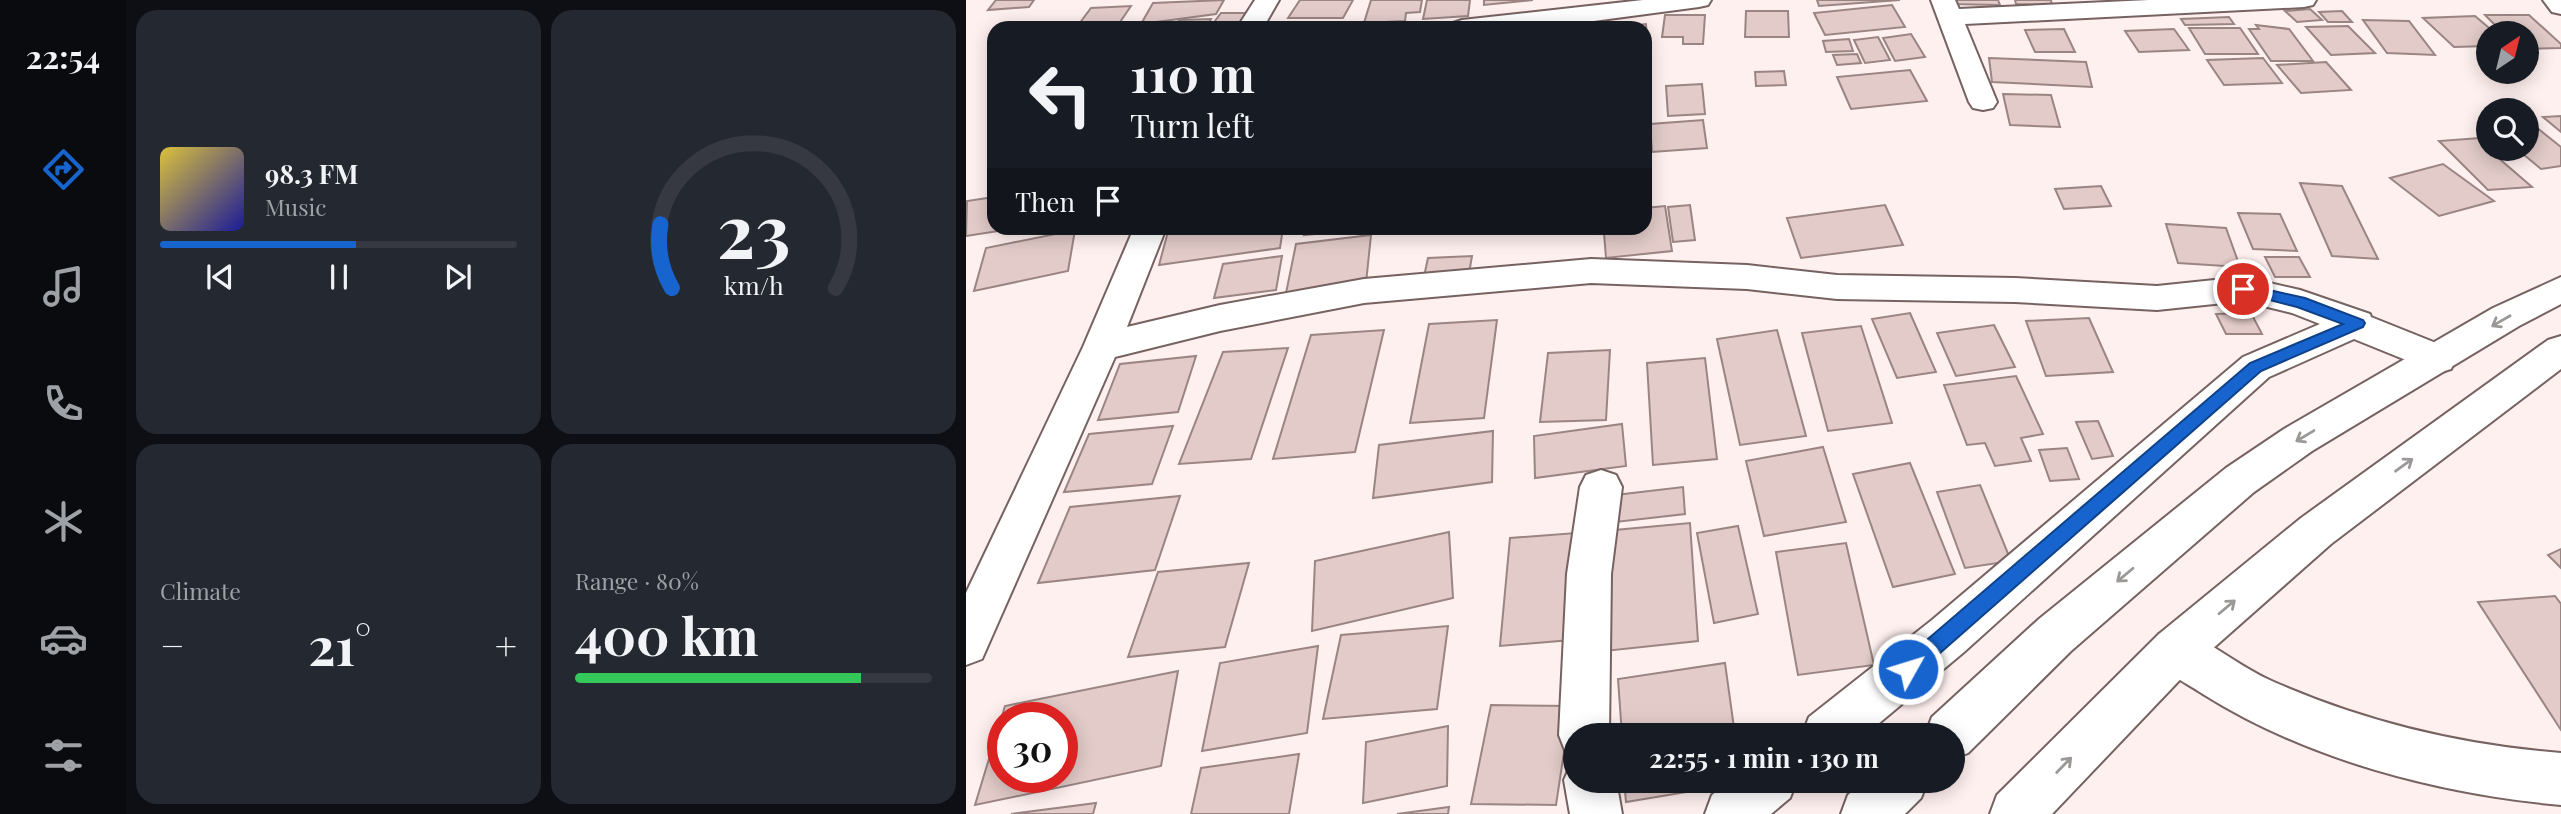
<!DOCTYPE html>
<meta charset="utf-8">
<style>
body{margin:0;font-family:"Playfair Display",serif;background:#242831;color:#f1f3f6;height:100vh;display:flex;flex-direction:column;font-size:26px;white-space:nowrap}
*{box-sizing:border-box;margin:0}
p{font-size:23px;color:#9ea1a6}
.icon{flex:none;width:38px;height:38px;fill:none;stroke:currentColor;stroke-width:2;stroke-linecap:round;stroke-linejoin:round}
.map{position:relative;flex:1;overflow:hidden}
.drawer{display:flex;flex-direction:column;gap:10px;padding:10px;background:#0d0f14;width:840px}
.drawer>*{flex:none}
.banner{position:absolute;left:21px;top:21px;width:665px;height:214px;border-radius:21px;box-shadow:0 4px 18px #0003;background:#171b24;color:#f1f3f6;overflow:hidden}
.needle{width:46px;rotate:35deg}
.controls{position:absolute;left:1510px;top:21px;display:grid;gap:14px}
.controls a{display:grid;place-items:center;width:63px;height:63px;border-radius:50%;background:#171b24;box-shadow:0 4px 18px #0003;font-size:35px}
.speed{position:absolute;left:21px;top:702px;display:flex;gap:14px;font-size:35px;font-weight:700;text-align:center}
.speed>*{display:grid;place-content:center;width:91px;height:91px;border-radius:50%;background:#171b24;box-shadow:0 4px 18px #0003;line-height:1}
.speed .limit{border:10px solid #d22;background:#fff;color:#111}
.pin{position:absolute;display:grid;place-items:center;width:60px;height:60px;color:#fff;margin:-30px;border:4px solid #fff;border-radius:50%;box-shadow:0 2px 7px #0007}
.me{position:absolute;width:77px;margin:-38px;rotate:51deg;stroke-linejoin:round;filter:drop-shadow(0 0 5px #0008)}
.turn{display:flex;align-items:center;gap:24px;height:147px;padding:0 28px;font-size:32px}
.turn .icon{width:91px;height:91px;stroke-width:2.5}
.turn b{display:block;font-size:49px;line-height:60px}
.then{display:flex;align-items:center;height:66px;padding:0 28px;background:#0003;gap:14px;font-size:26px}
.big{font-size:52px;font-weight:700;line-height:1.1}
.drawer .card{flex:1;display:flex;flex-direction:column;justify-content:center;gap:10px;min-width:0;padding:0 24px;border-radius:21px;background:#242831}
.drawer .dial{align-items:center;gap:0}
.dial svg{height:182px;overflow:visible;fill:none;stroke:#363941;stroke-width:7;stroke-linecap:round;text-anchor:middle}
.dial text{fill:#f1f3f6;stroke:none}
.song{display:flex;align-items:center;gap:21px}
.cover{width:84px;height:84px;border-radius:10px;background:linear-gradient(135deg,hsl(50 70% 55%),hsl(240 70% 35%))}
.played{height:7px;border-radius:4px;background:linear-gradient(90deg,#1764cf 55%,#363941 55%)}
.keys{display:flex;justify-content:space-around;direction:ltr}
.heat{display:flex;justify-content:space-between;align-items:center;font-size:38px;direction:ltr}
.charge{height:10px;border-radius:5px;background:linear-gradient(90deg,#34c759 80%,#363941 0)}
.drawer .tiles{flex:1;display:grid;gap:10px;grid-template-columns:repeat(2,1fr)}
.trip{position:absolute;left:597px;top:723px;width:402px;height:70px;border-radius:35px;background:#171b24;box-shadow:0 4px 18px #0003;font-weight:700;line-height:70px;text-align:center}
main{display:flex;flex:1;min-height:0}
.tab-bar{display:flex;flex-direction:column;width:126px;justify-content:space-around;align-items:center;background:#090b0e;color:#9ea1a6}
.tab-bar .icon{width:49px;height:49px}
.tab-bar .current{color:#1764cf}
.tab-bar b{font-size:32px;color:#f1f3f6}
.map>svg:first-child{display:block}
.building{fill:#e2cbc9;stroke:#9a8583;stroke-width:2;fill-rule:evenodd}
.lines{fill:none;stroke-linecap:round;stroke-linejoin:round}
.minor-casing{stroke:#766260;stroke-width:4}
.major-casing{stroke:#766260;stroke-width:4}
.minor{fill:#fff;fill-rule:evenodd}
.major{fill:#fff;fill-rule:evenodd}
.oneway{stroke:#9d9898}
.route{fill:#1764cf;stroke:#0f4187;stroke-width:2}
</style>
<main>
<nav class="tab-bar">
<b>22:54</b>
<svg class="icon current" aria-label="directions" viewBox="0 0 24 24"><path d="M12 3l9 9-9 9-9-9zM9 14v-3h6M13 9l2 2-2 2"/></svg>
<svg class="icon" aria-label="music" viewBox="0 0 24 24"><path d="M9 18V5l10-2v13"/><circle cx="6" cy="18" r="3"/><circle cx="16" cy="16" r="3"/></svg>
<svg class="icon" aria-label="phone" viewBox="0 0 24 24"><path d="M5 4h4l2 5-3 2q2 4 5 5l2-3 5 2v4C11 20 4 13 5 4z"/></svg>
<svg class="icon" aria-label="climate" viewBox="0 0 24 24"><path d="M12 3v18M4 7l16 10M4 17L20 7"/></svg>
<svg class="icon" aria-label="car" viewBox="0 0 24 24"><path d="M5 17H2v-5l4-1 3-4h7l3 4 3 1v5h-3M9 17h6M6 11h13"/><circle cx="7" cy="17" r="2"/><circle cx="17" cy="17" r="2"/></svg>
<svg class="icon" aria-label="filters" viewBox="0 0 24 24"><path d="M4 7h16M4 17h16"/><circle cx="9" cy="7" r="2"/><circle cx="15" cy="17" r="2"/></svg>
</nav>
<section class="drawer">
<div class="tiles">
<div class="card">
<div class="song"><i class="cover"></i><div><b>98.3 FM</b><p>Music</p></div></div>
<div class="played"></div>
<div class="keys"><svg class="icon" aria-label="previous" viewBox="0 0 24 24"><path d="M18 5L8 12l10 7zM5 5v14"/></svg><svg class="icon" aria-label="pause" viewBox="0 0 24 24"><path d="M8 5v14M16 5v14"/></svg><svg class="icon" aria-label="next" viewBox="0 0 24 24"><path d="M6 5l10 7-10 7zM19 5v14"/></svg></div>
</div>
<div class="card dial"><svg viewBox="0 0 100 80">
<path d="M14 69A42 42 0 1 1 86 69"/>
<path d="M14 69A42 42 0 0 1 9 41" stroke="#1764cf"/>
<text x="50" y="56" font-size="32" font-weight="700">23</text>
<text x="50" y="72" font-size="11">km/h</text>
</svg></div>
<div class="card"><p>Climate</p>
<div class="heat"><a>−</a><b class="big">21°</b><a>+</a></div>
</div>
<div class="card"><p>Range · 80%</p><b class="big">400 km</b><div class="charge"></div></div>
</div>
</section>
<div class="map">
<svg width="1595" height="814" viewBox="0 0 1595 814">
<rect width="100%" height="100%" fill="#fef0ef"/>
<!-- building -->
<g class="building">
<polygon points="30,0 68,0 63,7 22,10"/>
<polygon points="258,0 250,14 175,24 187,3"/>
<polygon points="334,0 387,0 377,18 322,18"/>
<polygon points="405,0 456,0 454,12 440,13 439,21 398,23"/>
<polygon points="461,0 504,0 502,16 457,19"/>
<polygon points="518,0 567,0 518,5"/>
<polygon points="851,0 934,0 853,6"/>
<polygon points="980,0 1032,0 1034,5 981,4"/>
<polygon points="1049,0 1085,0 1086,5 1050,4"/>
<polygon points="926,5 939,27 859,35 848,13"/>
<polygon points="165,6 150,28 110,28 125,8"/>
<polygon points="1344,9 1356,20 1331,22 1319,11"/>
<polygon points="780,11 822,11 823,37 779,37"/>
<polygon points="1376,11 1386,22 1362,22 1353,12"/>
<polygon points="255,13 282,13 274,25 246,25"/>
<polygon points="699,15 739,15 737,44 717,44 717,37 696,37"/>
<polygon points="1519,15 1563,15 1595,44 1595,48 1561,49 1561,33 1537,33"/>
<polygon points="1509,16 1529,33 1522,33 1522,46 1488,47 1457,18"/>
<polygon points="1263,17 1268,24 1219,25 1215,19"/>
<polygon points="245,19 240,28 209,28 213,20"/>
<polygon points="1397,20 1443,21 1469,55 1421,53"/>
<polygon points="585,24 624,25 623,28 584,28"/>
<polygon points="680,24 682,57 679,57 679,28 639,28"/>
<polygon points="1290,25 1323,29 1347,61 1305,61 1283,29 1293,29"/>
<polygon points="1382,26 1409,53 1365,55 1340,27"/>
<polygon points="1223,28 1274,28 1292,54 1239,54"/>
<polygon points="1098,29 1109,52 1069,52 1059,30"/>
<polygon points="1208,29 1223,50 1173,52 1159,31"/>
<polygon points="945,34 959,57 929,61 917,38"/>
<polygon points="912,37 924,60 899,63 888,40"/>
<polygon points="883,39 887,51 860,52 857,41"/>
<polygon points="891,54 895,63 871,65 867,55"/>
<polygon points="1023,58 1120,62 1126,87 1026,82"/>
<polygon points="1297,58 1316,83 1258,85 1241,60"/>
<polygon points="1360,62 1385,90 1335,93 1311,65"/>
<polygon points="944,70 961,101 885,109 871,77"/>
<polygon points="818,71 820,85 790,86 789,72"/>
<polygon points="736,84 739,114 702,116 700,86"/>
<polygon points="1037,94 1085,95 1094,127 1044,125"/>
<polygon points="1595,116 1595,132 1577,117"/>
<polygon points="737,120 741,148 686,152 684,124"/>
<polygon points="1570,127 1595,147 1595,166 1575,169 1551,149 1561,149 1561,128"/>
<polygon points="1514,138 1522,149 1566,187 1522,190 1473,141"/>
<polygon points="1477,164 1528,201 1473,216 1424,178"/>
<polygon points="1334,183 1376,186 1412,259 1366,256"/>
<polygon points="1135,186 1145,206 1098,209 1089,189"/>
<polygon points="28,197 28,228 52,228 0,236 1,201"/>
<polygon points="724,205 729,240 707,242 702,207"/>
<polygon points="919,205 937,245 835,258 821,218"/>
<polygon points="699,206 706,251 640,258 638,233 632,234 632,228 679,228 679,208"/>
<polygon points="1272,213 1314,214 1331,251 1287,249"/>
<polygon points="1200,224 1260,228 1274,267 1212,263"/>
<polygon points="203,228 317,228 314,248 193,265"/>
<polygon points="340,228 409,228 338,235"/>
<polygon points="109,230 102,271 8,291 20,248"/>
<polygon points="405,235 400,283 320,293 330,244"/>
<polygon points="316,256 310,290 248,298 257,264"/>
<polygon points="506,256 502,279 457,281 462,258"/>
<polygon points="1299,257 1333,257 1344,277 1309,277"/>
<polygon points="944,313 970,372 931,378 906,319"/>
<polygon points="1285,313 1296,334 1260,334 1250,314"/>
<polygon points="1123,318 1147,372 1080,376 1060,321"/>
<polygon points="531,320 518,418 444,423 463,324"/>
<polygon points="1028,325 1049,367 990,376 971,333"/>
<polygon points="895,326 926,423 862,431 836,333"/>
<polygon points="418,330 389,452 307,459 345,335"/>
<polygon points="811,330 840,436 774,445 751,339"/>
<polygon points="322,348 285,459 213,464 257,352"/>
<polygon points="644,350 640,420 574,422 582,353"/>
<polygon points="230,356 212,412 132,420 154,364"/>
<polygon points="739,358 751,459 687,465 681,363"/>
<polygon points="1050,376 1077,434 1055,438 1065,461 1029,466 1019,443 1001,445 978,385"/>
<polygon points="1132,421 1147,456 1126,459 1110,422"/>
<polygon points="656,424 660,466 569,478 568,436"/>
<polygon points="207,426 186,484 98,492 123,434"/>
<polygon points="527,431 526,482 407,498 413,445"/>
<polygon points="857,447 880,522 798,536 780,461"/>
<polygon points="1101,448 1113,479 1084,481 1073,450"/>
<polygon points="944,463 989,574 927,587 887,474"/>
<polygon points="1014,485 1045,561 999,568 971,492"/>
<polygon points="717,487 719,514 641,523 641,496"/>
<polygon points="214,496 189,570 72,583 104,507"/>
<polygon points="724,523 732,641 639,651 638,531"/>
<polygon points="772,526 792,614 748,623 731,533"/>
<polygon points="483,532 487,598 346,631 349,561"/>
<polygon points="610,533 605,640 534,646 544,538"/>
<polygon points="880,543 908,665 832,675 810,552"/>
<polygon points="1595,549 1595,568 1582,555"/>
<polygon points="283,563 259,647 162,657 192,572"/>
<polygon points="1589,596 1595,604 1595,730 1512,602"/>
<polygon points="482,626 471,709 357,719 375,635"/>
<polygon points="352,646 341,733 236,751 254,663"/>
<polygon points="759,663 769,735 656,735 652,679"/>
<path d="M212 671 195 766 9 805 39 706ZM37 718H96V777H37Z"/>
<polygon points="525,705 605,706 590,805 505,804"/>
<polygon points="482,726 481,786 397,803 400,742"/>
<polygon points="333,754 323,814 225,814 235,768"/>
<polygon points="658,780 775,780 775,783 660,802"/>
<polygon points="130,803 127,814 45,814"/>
<polygon points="483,807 482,814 431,814"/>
</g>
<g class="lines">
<!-- minor casing -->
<g class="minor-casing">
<g id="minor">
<polygon points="289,0 313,0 297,28 271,28"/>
<polygon points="677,0 745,0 742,5 733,7 575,28 483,28 487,23 496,20"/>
<polygon points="965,0 989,0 993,9 1183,0 1350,0 1347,5 1338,7 999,24 1031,102 1027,108 1017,110 1007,108 1003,102"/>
<polygon points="1577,0 1595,0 1595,14 1586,12"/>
<polygon points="168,228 200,228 161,327 254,305 398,279 625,259 781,265 871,275 1049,278 1191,286 1277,277 1334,290 1404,314 1405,317 1485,349 1490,359 1485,369 1472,373 1388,339 1303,377 998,652 899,735 836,735 843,717 966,620 1277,357 1354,324 1326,313 1277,301 1191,310 1049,302 871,299 781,289 625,283 398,303 254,331 149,357 16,659 0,665 0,593 117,347"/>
<polygon points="635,470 650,475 656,487 645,574 643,735 609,735 609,756 600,753 593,735 601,574 614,487 620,475"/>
<path d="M1210 628C1245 641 1273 667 1308 682 1399 722 1495 745 1595 753V805C1473 794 1342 760 1237 694 1216 680 1197 674 1187 650L1193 634Z"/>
<polygon points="609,761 609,780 650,780 656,814 604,814 598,780 606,762"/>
<polygon points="765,780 831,780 824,798 805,814 739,814 746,795"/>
</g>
</g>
<!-- major casing -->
<g class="major-casing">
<g id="major">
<polygon points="1595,277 1595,304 1553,326 1346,451 1288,492 1105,651 1002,753 987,759 987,735 959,735 966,717 1073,619 1260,468 1318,429 1527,308"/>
<polygon points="1595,336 1595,369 1365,544 1227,666 1086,814 1024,814 1031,795 1193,634 1335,518 1582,340"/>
<polygon points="899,780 962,780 955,798 939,814 875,814 882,795"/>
</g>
</g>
<!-- minor -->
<use href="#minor" class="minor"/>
<!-- major -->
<use href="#major" class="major"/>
</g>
<!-- one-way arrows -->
<defs><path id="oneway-shaft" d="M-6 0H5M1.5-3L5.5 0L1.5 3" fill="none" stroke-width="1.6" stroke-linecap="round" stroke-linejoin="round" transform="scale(1.75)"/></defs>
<g class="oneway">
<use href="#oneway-shaft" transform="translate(1535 321) rotate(150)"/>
<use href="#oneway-shaft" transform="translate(1339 436) rotate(149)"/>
<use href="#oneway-shaft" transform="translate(1438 465) rotate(-36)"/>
<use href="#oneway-shaft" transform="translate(1159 575) rotate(140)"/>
<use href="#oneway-shaft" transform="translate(1261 607) rotate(-40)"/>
<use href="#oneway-shaft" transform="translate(1098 765) rotate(-46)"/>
</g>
<!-- route -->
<polygon class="route" points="1277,284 1339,298 1397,320 1399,323 1397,327 1295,371 948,676 942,679 935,676 932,669 935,662 1284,363 1377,324 1331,307 1272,292 1270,289"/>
</svg>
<div class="controls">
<a><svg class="needle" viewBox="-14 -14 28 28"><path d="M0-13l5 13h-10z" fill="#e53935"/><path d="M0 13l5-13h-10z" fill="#9ea1a6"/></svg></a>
<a><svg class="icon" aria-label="search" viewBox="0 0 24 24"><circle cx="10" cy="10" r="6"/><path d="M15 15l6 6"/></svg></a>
</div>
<div class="speed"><div class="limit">30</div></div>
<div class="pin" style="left:1277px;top:289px;background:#d93025"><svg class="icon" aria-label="arrive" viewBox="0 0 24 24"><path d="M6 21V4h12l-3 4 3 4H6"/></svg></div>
<svg class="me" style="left:942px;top:669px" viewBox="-20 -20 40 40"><circle r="17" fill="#1764cf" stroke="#fff" stroke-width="3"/><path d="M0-11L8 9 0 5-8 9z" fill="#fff"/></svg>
<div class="trip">22:55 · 1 min · 130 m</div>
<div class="banner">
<div class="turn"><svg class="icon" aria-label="left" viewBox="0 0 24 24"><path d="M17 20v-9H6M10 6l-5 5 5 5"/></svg><div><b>110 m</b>Turn left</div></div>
<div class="then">Then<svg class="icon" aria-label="arrive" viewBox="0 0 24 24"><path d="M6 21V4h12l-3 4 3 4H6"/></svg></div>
</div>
</div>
</main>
